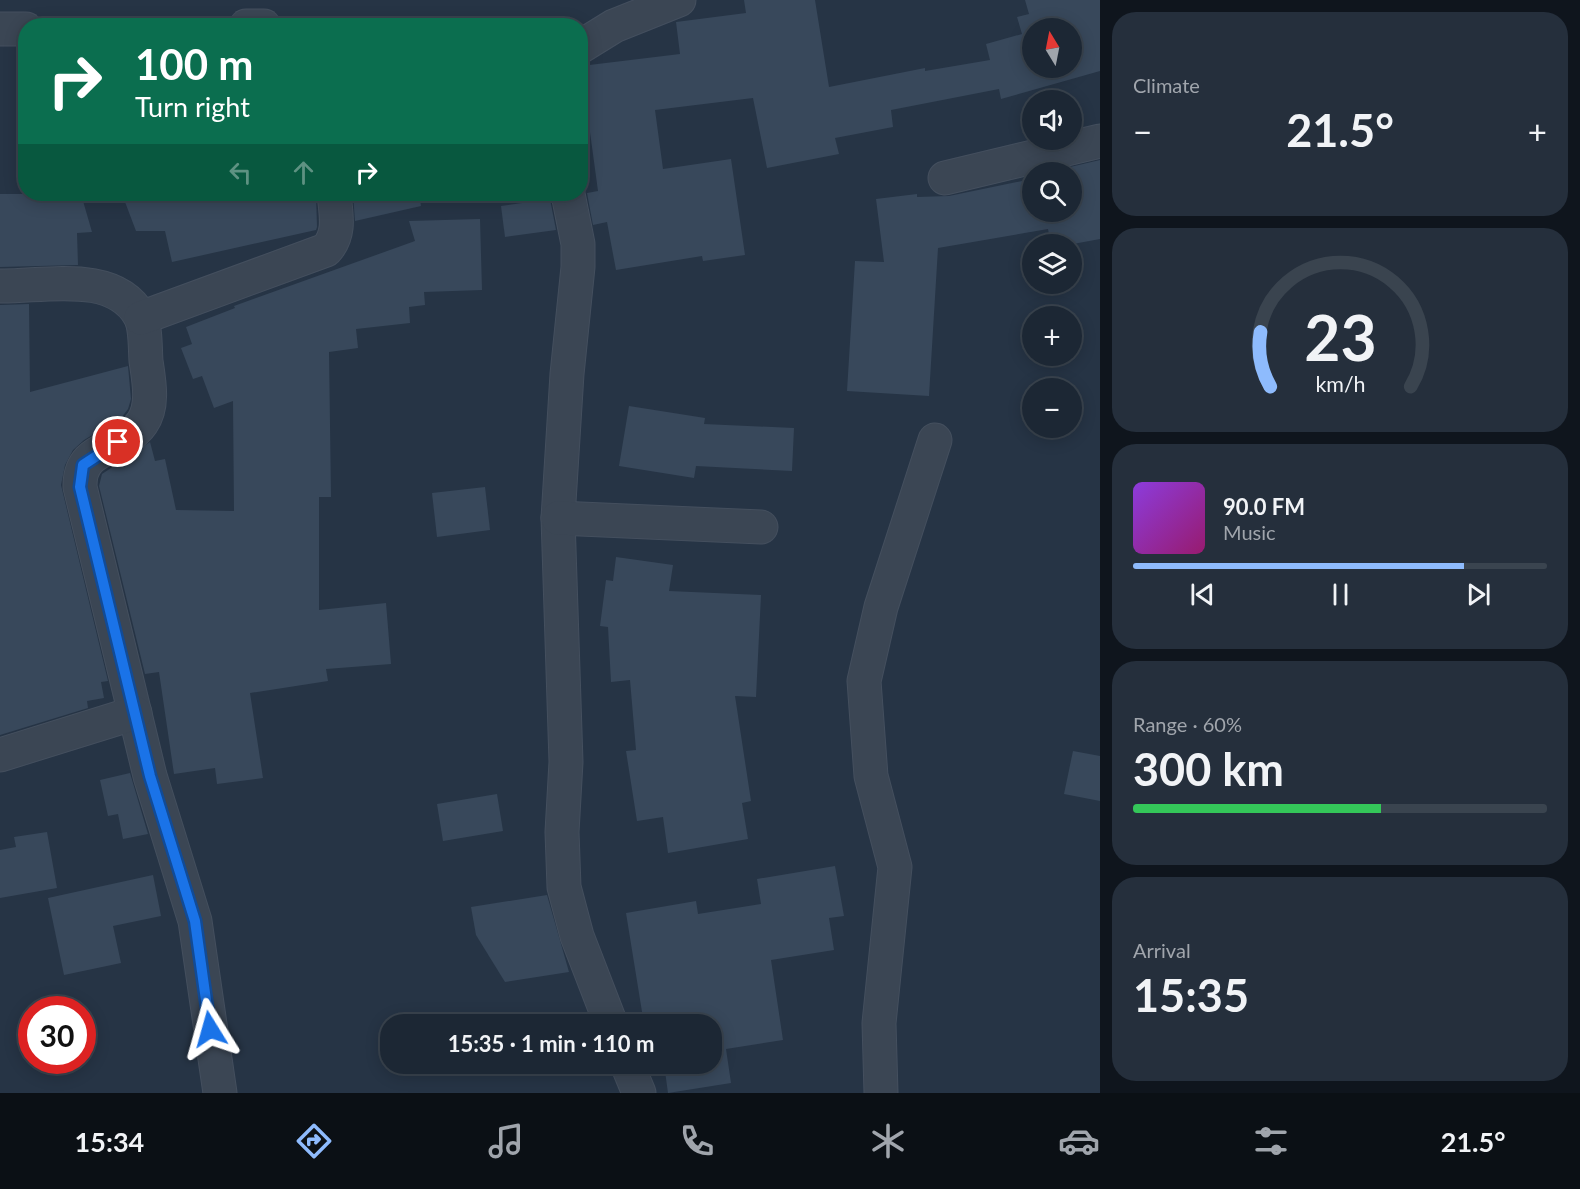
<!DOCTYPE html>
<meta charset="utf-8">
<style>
body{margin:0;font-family:Lato,sans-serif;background:#252f3c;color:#f1f3f6;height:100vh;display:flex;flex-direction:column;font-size:22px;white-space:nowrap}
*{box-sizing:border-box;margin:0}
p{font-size:20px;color:#a0a5ac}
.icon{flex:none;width:33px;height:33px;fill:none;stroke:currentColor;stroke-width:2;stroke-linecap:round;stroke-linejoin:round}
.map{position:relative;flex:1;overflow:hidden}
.panel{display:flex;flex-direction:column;gap:12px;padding:12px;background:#0f151d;width:480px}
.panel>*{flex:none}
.guide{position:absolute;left:18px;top:18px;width:570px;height:183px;border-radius:24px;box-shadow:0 3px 15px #0003,0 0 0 2px #3a444f;background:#0b6e4f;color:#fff;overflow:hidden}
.needle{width:39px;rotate:350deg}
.tools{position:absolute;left:1022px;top:18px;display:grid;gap:12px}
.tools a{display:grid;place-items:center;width:60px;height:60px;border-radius:50%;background:#1c2734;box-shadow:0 3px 15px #0003,0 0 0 2px #3a444f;font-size:30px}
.speed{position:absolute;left:18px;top:996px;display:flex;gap:12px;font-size:30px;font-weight:700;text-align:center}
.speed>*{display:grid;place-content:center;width:78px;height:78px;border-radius:50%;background:#1c2734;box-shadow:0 3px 15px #0003,0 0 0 2px #3a444f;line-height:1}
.speed .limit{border:9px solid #d22;background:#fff;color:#111}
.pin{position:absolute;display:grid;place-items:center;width:51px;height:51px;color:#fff;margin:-26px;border:3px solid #fff;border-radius:50%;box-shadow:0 2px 6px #0007}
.me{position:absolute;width:66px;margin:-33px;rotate:352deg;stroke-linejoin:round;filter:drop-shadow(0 0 4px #0008)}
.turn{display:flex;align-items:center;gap:21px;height:126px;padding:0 18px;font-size:27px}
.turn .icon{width:78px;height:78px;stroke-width:2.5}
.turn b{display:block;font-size:42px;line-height:51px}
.lanes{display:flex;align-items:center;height:57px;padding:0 18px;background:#0003;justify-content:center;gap:30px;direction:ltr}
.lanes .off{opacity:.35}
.big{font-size:45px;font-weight:700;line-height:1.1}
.panel .card{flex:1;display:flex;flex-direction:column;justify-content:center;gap:9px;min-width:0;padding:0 21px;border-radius:24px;background:#252f3c}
.panel .dial{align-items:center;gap:0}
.dial svg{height:156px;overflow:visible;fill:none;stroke:#3a444f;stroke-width:7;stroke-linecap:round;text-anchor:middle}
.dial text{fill:#f1f3f6;stroke:none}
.song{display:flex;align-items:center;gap:18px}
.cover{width:72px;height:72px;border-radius:9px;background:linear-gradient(135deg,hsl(270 70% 55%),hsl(320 70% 35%))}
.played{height:6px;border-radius:3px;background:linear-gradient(90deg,#8ebbfd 80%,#3a444f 80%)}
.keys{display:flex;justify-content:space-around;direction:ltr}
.heat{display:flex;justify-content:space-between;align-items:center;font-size:33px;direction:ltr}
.charge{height:9px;border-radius:4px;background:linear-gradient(90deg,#34c759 60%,#3a444f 0)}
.trip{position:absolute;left:380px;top:1014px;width:342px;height:60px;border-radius:24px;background:#1c2734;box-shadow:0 3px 15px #0003,0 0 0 2px #3a444f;font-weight:700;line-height:60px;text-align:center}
.dock{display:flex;height:96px;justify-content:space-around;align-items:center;background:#0b1015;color:#a0a5ac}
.dock .icon{width:42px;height:42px}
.dock .current{color:#8ebbfd}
.dock b{font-size:27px;color:#f1f3f6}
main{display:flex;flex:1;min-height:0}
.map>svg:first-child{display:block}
.building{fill:#38485b;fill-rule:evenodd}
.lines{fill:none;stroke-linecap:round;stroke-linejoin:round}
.minor-casing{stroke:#444f5e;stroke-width:35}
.minor{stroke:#3b4654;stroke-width:33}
.route-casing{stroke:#114b97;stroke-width:15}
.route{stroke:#1a73e8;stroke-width:10}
</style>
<main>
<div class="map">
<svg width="1100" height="1093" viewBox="0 0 1100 1093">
<rect width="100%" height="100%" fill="#263445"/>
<!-- building -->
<g class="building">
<path d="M744 0H815L829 87 925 68V71L990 60 986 44 1022 34 1017 17 1029 14 1025 0H1100V71L1001 99 999 89 891 110 893 127 835 138 839 154 767 168 753 98 655 110 663 169 731 159 745 255 703 261 702 256 616 270 607 222 593 225 587 193 598 191 581 66 680 54 676 22 746 13ZM1032 28H1071V68H1032Z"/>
<polygon points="1100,160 1100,239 1073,244 1051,244 1048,229 938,248 929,396 847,391 855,261 884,262 876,199 917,194 917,197 949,196 1032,179 1032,212 1071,212 1071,172 1049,172"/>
<polygon points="0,194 81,194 92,232 77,233 78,265 0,267"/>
<polygon points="122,194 316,194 317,227 316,230 172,262 165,231 136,231"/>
<polygon points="353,194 419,194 421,206 355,221"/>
<polygon points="550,199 556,230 505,237 501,206"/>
<polygon points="480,219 482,290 424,292 425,305 409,307 410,323 356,329 358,348 329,352 331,497 319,497 319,610 386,603 391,664 326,669 328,681 250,693 263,778 217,784 215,768 174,774 159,672 145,674 99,486 102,474 150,442 155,461 165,459 176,510 234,511 233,401 214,408 202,376 193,379 181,348 192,344 186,327 235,308 234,306 415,241 409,221"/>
<polygon points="29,304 30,392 128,366 131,399 128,409 121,418 84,440 73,450 65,465 61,485 108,681 101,682 104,698 87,701 88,708 0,735 0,305"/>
<polygon points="629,406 705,418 704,424 794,428 792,471 696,466 694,478 619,466"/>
<polygon points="485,487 490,530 437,537 432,493"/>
<polygon points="616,557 673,565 669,591 761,595 756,697 735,696 751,801 742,803 748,839 668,853 663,817 637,821 626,751 636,750 630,680 611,682 608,627 600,626 606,580 613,581"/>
<polygon points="1073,751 1100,756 1100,801 1064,794"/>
<polygon points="130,773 148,834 123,839 118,814 108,816 100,780"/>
<polygon points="497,794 503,831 443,841 437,804"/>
<polygon points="47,832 57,888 0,898 0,850 16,847 14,837"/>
<polygon points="835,866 844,916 829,918 834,950 771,960 783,1040 726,1049 731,1083 668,1093 664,1064 711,1064 711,1024 644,1024 626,913 696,901 698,914 761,904 757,879"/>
<polygon points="153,875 161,916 113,926 121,963 64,975 48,898"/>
<polygon points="547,895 569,972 505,982 476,935 471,907"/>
</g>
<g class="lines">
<!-- minor casing -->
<g class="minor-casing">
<g id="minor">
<polyline points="246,26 264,26"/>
<polyline points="0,29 26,29"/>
<polyline points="580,47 614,26 679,0"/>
<polyline points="945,178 1100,141"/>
<polyline points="568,194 578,244 578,267 567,374 558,518 566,762 562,832 564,887 577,936 611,1024"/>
<path d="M0 286C43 287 114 269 140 316 146 327 145 348 146 361 149 381 154 406 142 423 122 452 79 444 80 487L150 776 195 921 220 1093"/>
<path d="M141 318 326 250C341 234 336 214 334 194"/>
<polyline points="558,518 761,527"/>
<polyline points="0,755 135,713"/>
<polyline points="627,1064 639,1093"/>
<polyline points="881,1093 879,1023 895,867 871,776 864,681 881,607 935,440"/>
</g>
</g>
<!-- minor -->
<use href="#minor" class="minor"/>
</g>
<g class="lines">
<!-- route casing -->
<g class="route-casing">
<polyline id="route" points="118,442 83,465 80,487 150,776 195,921 210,1029"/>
</g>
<!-- route -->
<use href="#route" class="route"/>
</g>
</svg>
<div class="tools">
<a><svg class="needle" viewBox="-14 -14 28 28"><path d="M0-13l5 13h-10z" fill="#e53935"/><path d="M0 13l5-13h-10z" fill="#a0a5ac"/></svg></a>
<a><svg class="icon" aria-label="sound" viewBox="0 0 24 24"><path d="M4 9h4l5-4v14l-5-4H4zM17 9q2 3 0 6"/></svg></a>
<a><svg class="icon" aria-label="search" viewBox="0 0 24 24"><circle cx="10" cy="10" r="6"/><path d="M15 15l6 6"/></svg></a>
<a><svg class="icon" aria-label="layers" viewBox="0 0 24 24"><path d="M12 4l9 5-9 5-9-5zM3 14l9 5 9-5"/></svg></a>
<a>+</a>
<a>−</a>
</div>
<div class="speed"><div class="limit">30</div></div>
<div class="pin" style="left:118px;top:442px;background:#d93025"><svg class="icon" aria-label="arrive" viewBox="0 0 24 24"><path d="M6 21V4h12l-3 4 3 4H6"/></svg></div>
<svg class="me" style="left:210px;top:1029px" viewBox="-20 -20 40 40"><path d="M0-17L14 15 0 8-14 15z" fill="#1a73e8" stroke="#fff" stroke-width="4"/></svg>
<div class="trip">15:35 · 1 min · 110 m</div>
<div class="guide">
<div class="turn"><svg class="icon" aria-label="right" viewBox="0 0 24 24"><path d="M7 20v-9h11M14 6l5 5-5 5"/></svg><div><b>100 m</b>Turn right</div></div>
<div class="lanes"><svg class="icon off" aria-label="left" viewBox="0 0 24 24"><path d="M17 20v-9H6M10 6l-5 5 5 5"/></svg><svg class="icon off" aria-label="ahead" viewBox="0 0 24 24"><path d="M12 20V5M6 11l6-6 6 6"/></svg><svg class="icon" aria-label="right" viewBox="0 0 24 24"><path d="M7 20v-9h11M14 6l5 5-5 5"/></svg></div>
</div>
</div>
<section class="panel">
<div class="card"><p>Climate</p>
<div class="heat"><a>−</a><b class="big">21.5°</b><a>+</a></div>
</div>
<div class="card dial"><svg viewBox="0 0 100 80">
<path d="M14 69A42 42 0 1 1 86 69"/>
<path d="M14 69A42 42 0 0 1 9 41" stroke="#8ebbfd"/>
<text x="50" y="56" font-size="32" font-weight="700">23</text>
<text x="50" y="72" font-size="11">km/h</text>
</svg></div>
<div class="card">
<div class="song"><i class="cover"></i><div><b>90.0 FM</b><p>Music</p></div></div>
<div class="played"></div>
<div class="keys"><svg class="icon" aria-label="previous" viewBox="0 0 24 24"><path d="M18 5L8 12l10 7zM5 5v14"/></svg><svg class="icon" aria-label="pause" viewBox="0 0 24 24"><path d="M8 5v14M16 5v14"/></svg><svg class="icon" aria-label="next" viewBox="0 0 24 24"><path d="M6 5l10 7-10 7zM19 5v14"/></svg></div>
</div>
<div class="card"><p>Range · 60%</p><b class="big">300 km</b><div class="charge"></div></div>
<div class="card"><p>Arrival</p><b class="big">15:35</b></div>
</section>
</main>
<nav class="dock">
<b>15:34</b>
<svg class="icon current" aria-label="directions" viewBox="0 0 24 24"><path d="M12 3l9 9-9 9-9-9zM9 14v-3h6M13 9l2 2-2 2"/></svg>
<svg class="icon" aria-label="music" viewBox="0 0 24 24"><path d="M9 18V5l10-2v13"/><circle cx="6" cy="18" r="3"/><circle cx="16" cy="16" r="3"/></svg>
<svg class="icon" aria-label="phone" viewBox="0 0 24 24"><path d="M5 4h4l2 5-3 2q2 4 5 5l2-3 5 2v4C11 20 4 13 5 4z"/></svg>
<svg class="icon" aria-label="climate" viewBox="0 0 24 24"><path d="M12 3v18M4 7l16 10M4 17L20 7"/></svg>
<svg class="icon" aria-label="car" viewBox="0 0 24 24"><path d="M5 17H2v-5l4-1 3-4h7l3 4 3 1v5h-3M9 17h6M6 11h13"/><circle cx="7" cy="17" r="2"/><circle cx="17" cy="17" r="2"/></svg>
<svg class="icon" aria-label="filters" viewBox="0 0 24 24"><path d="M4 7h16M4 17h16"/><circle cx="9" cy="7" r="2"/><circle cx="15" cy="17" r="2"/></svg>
<b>21.5°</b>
</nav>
